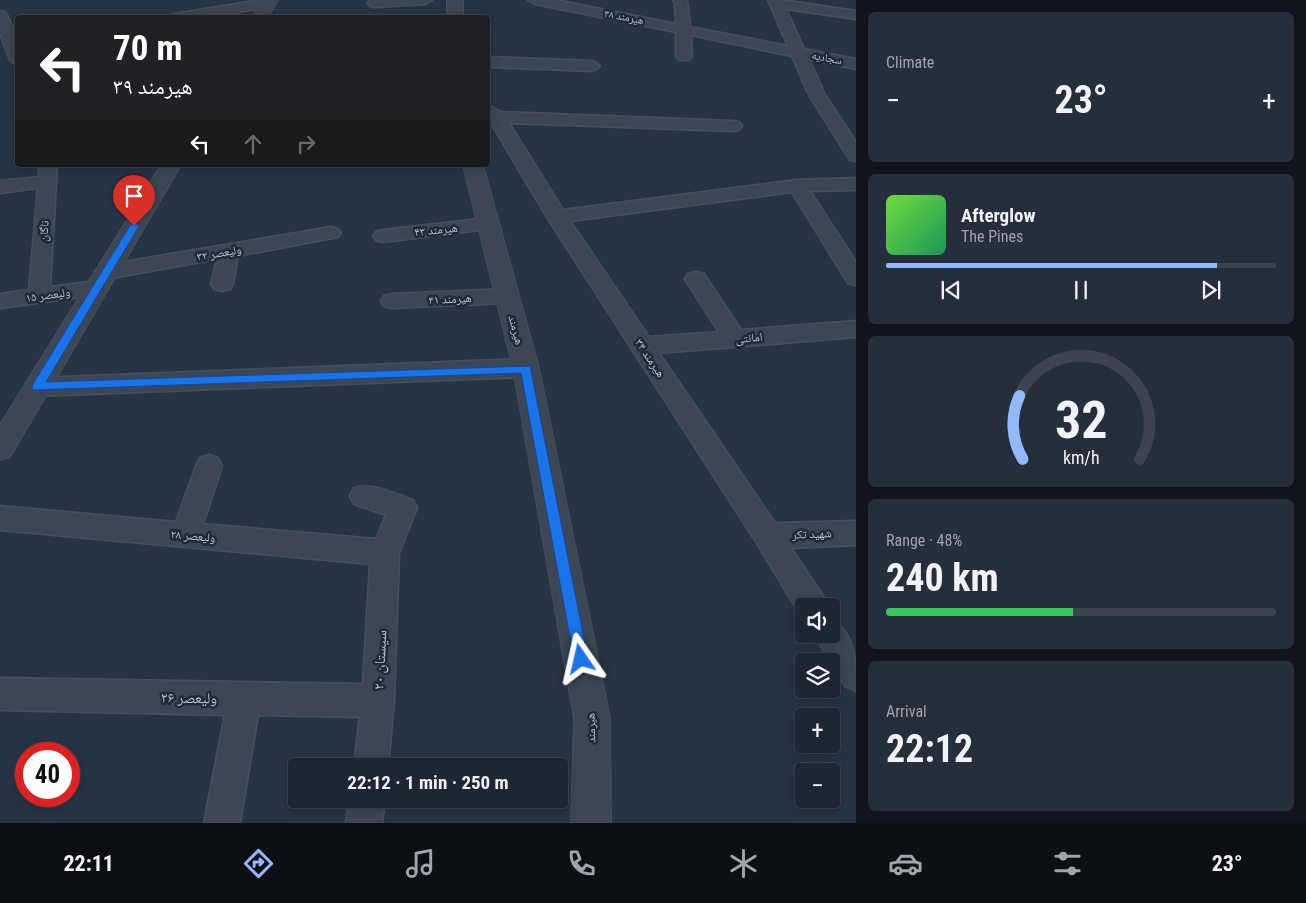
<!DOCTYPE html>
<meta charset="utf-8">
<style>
body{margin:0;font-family:"Roboto Condensed","Noto Naskh Arabic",sans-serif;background:#252f3c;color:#f1f3f6;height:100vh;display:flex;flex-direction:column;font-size:19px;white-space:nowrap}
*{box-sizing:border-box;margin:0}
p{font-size:16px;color:#a0a5ac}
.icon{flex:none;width:28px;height:28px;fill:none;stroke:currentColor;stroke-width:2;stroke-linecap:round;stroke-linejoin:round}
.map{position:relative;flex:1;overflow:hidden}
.sheet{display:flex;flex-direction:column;gap:12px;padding:12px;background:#10151d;width:450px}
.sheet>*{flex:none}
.guide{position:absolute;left:15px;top:15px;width:475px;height:152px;border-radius:5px;box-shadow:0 2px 12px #0003,0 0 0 1px #3b444f;background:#202124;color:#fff;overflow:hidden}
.controls{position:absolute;left:795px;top:598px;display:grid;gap:10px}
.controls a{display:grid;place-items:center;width:45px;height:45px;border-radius:5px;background:#1d2734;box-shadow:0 2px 12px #0003,0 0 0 1px #3b444f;font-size:25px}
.speed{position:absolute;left:15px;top:742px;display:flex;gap:10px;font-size:25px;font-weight:700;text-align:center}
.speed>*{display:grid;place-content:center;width:65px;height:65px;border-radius:50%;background:#1d2734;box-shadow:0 2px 12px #0003,0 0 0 1px #3b444f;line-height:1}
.speed .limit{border:8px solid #d22;background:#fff;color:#111}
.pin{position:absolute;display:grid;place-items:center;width:42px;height:42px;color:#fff;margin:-51px -21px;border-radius:50% 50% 50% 0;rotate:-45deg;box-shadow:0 0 5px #0007}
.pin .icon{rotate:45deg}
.me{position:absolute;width:55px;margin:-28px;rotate:349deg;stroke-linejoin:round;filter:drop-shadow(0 0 4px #0008)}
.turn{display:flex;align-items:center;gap:18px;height:105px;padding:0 15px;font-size:22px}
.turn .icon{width:65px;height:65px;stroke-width:2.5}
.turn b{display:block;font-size:35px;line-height:42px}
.lanes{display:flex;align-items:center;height:48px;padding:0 15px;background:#0003;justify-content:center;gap:25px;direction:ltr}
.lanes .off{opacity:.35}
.big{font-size:38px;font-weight:700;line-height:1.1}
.sheet .tile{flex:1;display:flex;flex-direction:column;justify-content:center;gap:8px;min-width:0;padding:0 18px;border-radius:8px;background:#252f3c}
.sheet .dial{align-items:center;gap:0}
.dial svg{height:130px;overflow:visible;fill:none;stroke:#3b444f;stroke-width:7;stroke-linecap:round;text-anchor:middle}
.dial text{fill:#f1f3f6;stroke:none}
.song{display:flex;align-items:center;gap:15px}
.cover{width:60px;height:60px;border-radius:8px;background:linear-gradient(135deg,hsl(100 70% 55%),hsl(150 70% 35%))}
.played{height:5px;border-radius:2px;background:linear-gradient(90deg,#92bafa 85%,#3b444f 85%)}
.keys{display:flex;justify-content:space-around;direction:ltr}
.heat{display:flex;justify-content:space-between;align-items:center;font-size:28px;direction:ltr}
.charge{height:8px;border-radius:4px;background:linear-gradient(90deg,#34c759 48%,#3b444f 0)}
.trip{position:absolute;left:288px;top:758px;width:280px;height:50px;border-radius:5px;background:#1d2734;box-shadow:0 2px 12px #0003,0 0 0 1px #3b444f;font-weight:700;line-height:50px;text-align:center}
.tab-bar{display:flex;height:80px;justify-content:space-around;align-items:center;background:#0c1015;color:#a0a5ac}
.tab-bar .icon{width:35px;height:35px}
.tab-bar .active{color:#92bafa}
.tab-bar b{font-size:22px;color:#f1f3f6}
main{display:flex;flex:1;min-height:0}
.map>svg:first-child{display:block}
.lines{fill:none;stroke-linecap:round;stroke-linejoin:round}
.minor-casing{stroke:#454f5d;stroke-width:3}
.tertiary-casing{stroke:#454f5d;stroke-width:2}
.minor{fill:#3c4654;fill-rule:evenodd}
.tertiary{fill:#3c4654;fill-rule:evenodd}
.route{fill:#1a73e8;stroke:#114b97}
.labels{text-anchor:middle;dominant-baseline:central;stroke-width:5;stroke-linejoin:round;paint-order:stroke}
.far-street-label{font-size:11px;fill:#b9c1cd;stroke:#202b3a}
.street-label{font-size:12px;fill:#b9c1cd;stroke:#202b3a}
.near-street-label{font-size:15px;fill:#b9c1cd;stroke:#202b3a}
</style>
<main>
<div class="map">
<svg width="856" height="823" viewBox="0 0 856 823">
<rect width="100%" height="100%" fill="#273445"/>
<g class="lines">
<!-- minor casing -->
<g class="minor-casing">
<g id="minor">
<polygon points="261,0 273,0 275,3 268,7 204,18 167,18 174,14"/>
<polygon points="370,0 432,0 425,4 375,7 370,6 368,3"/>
<polygon points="528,0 556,0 676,24 675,3 673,0 687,0 690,27 788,46 768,0 782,0 856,11 856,19 786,9 804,49 856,59 856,69 809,59 825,95 856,142 856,161 850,160 809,95 792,56 691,35 692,57 689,60 679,60 676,57 676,32 535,4"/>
<polygon points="0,11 5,12 7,15 18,40 18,64 13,63 10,60 0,33"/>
<polygon points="488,57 592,61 597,63 600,66 597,69 592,71 488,67"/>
<polygon points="488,105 501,112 733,121 739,122 742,126 739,130 733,131 509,123 563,210 797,180 856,178 856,190 810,191 856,262 856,285 848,283 792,192 570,221 649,337 719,332 685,279 688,274 696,272 704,274 741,330 856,321 856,337 659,353 775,523 856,521 856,545 791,548 823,596 827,606 804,606 804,617 801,616 758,545 547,217 488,118"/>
<polygon points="39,165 57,165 50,287 97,281 105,283 108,288 105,293 97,295 0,308 0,294 29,290 38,188 0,193 0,181 39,177"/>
<polygon points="489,218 496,220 499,224 496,228 383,242 376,240 373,236 376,232 383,230"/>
<polygon points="331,227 338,229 341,233 338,237 238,256 233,284 230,289 222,291 214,289 211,284 217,259 106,279 99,277 95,272 99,267 106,265"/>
<polygon points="507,289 515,291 518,296 515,301 507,303 392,308 384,306 381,301 384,296 392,294"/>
<polygon points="526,359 534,362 538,368 534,374 526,377 37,396 28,393 25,387 28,381 37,378"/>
<path d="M209 455 218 458 222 466 203 524 376 539 386 515 354 504 350 496 354 488C372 482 395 494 413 500L417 508 399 553 394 701 388 766H354L360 717 258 715 240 823H204L225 715 0 710V678L363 684 370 564 0 530V506L176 522 196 466 200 458Z"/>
<path d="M831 620C856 632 856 664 856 691L845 686 814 634H831Z"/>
<polygon points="349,799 385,799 382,823 346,823"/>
</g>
</g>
<!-- tertiary casing -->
<g class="tertiary-casing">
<g id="tertiary">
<polygon points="262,0 278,0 267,18 252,18"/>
<rect x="447" y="0" width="16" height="18"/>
<polygon points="161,165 181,165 10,457 0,460 0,425"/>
<polygon points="463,165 483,165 539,368 610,718 611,823 571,823 574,718 513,368"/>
</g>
</g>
<!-- minor -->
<use href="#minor" class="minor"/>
<!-- tertiary -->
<use href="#tertiary" class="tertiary"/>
</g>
<!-- route -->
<polygon class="route" points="131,224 137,224 139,226 46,382 530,366 588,659 586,664 581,666 576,664 574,659 521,373 33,390 32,387 33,384"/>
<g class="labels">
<!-- far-street labels -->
<g class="far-street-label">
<text transform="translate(624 17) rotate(11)">هیرمند ۳۸</text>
<text transform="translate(827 58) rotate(11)">سجادیه</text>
</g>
<!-- street labels -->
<g class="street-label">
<text transform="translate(436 230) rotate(-6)">هیرمند ۴۳</text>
<text transform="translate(44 231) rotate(-86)">ناگان</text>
<text transform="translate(219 253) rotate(-10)">ولیعصر ۳۲</text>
<text transform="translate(48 295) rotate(-8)">ولیعصر ۱۵</text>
<text transform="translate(450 299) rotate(-3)">هیرمند ۴۱</text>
<text transform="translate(516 330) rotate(75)">هیرمند</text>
<text transform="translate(749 338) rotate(-5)">امانتی</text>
<text transform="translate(650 358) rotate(56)">هیرمند ۳۴</text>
<text transform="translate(812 534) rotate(-2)">شهید تکر</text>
<text transform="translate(193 536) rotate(5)">ولیعصر ۲۸</text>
<text transform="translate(591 728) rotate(-92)">هیرمند</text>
</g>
<!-- near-street labels -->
<g class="near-street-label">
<text transform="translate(380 660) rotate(-87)">سیستان ۲۰</text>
<text transform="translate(189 698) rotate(1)">ولیعصر ۲۶</text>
</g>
</g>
</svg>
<div class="controls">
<a><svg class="icon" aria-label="sound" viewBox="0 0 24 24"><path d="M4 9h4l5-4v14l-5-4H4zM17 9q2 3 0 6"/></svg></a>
<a><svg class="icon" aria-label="layers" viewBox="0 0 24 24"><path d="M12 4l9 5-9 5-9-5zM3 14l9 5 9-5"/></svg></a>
<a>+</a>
<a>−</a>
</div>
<div class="speed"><div class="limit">40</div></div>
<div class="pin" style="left:134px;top:226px;background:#d93025"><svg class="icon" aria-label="arrive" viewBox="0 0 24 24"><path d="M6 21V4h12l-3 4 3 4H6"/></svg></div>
<svg class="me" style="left:581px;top:659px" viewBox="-20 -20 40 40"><path d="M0-17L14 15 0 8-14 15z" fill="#1a73e8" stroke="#fff" stroke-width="4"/></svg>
<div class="trip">22:12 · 1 min · 250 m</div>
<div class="guide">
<div class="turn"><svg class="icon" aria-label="left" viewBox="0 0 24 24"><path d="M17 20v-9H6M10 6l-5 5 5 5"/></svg><div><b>70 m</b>هیرمند ۳۹</div></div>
<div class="lanes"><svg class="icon" aria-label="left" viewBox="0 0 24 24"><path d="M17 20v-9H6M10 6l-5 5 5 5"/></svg><svg class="icon off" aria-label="ahead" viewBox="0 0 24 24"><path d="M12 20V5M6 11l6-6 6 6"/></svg><svg class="icon off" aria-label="right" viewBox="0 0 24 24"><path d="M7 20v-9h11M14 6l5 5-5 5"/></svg></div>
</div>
</div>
<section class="sheet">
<div class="tile"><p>Climate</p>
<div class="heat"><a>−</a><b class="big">23°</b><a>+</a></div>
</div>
<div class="tile">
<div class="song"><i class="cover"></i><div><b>Afterglow</b><p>The Pines</p></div></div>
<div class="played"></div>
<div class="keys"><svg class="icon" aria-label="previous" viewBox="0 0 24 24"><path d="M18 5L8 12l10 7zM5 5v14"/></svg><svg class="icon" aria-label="pause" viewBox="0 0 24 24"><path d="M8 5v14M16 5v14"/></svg><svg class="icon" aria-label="next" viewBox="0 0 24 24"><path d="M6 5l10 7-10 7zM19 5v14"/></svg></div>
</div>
<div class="tile dial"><svg viewBox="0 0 100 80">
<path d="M14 69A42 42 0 1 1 86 69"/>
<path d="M14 69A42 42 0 0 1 12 30" stroke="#92bafa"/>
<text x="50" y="56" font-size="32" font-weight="700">32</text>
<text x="50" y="72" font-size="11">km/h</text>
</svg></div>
<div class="tile"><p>Range · 48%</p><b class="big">240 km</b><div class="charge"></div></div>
<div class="tile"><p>Arrival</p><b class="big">22:12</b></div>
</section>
</main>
<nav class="tab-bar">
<b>22:11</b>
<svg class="icon active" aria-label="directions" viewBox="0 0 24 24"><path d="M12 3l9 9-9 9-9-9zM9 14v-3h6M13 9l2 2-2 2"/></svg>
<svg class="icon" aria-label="music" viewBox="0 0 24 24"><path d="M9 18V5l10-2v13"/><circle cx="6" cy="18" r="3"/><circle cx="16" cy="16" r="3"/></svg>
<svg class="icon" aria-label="phone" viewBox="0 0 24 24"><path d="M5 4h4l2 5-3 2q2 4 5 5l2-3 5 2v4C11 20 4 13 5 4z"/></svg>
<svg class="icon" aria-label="climate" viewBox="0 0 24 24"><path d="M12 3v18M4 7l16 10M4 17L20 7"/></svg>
<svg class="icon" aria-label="car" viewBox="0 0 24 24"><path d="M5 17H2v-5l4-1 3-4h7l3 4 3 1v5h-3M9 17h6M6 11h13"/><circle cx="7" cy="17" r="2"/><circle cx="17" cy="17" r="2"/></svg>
<svg class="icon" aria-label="filters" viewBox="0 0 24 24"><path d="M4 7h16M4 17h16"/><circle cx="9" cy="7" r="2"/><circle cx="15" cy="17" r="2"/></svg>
<b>23°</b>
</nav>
